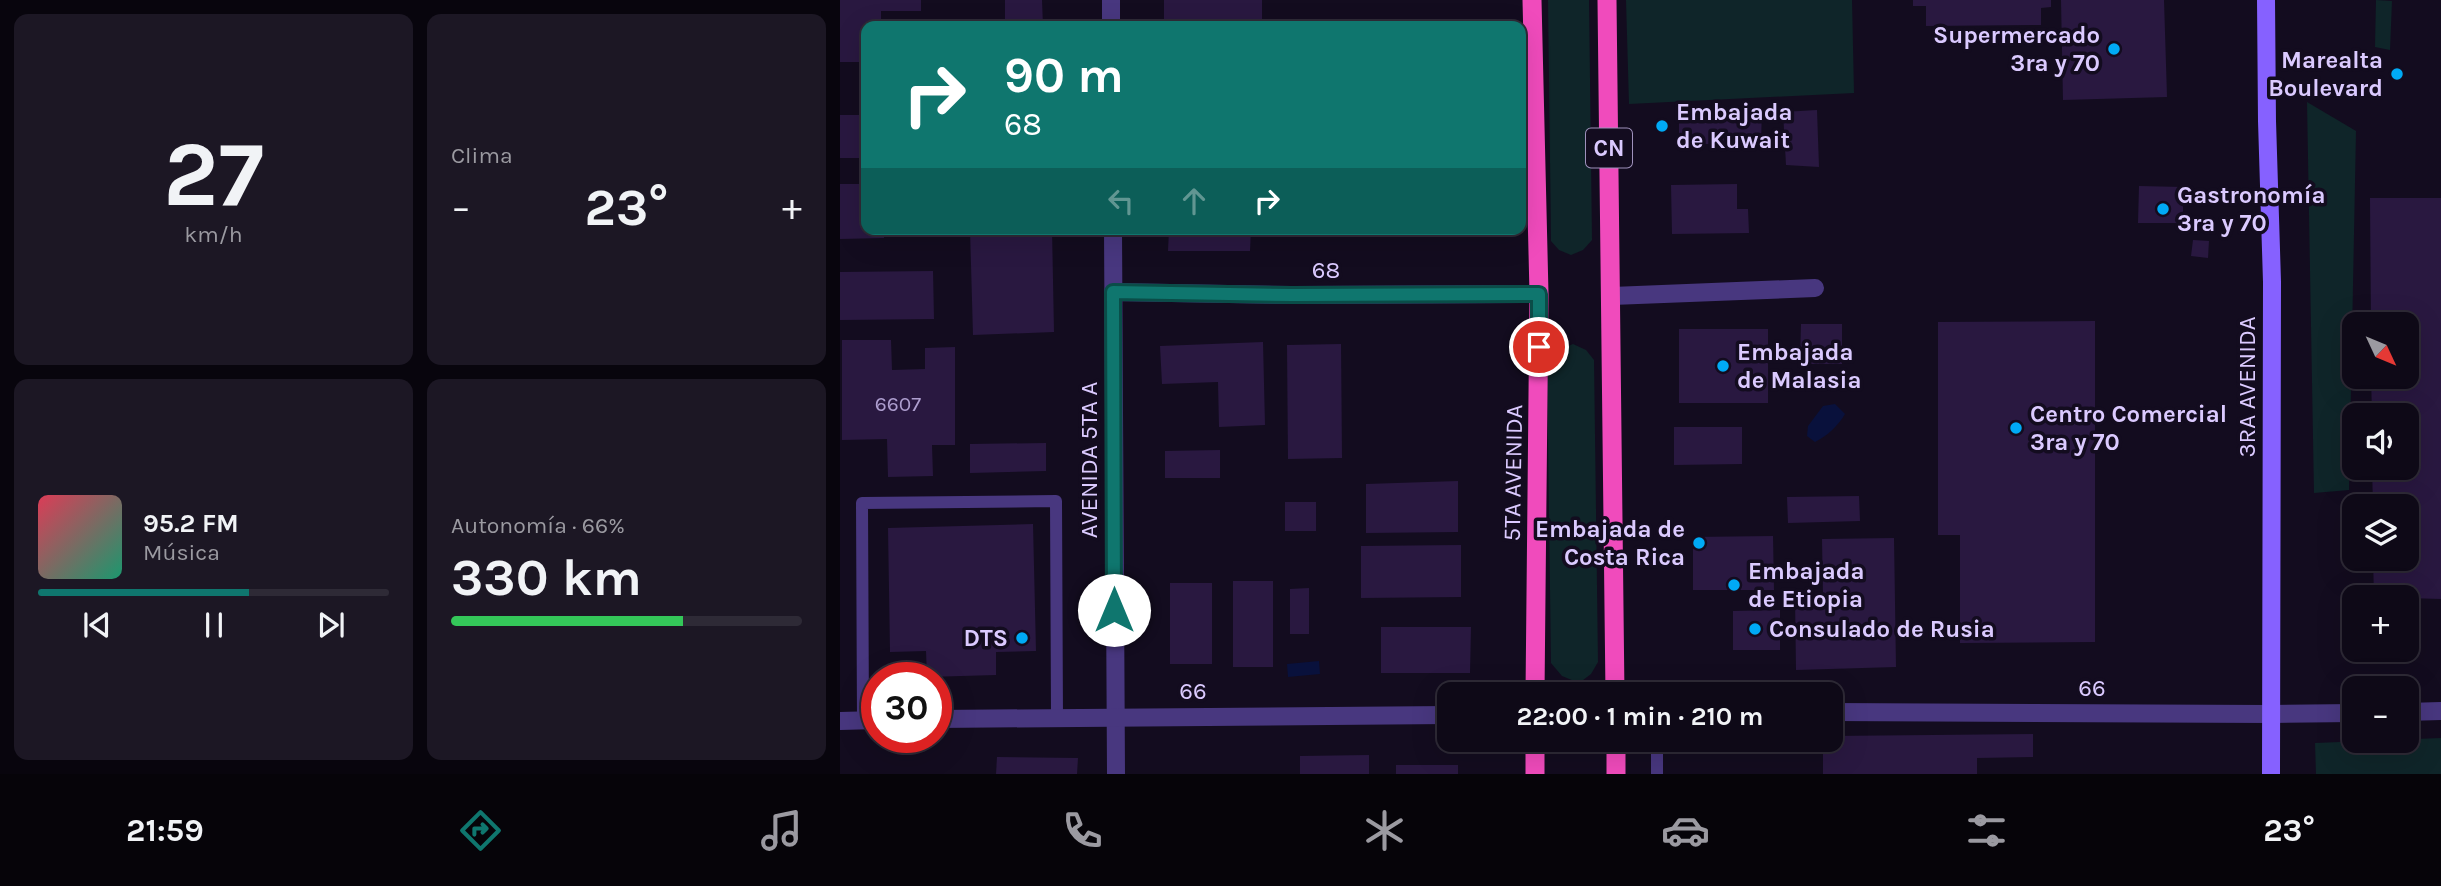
<!DOCTYPE html>
<html lang="es">
<meta charset="utf-8">
<style>
body{margin:0;font-family:Karla,sans-serif;background:#1c1724;color:#f1f3f6;height:100vh;display:flex;flex-direction:column;font-size:26px;white-space:nowrap}
*{box-sizing:border-box;margin:0}
p{font-size:23px;color:#9b9aa1}
.icon{flex:none;width:38px;height:38px;fill:none;stroke:currentColor;stroke-width:2;stroke-linecap:round;stroke-linejoin:round}
.map{position:relative;flex:1;overflow:hidden}
.drawer{display:flex;flex-direction:column;gap:14px;padding:14px;background:#08050d;width:840px}
.drawer>*{flex:none}
.hud{position:absolute;left:21px;top:21px;width:665px;height:214px;border-radius:14px;box-shadow:0 7px 28px #0002,0 0 0 2px #2e2a36;background:#0f766e;color:#fff;overflow:hidden}
.needle{width:46px;rotate:134deg}
.fabs{position:absolute;left:1502px;top:312px;display:grid;gap:14px}
.fabs a{display:grid;place-items:center;width:77px;height:77px;border-radius:14px;background:#0e0917;box-shadow:0 7px 28px #0002,0 0 0 2px #2e2a36;font-size:35px}
.speed{position:absolute;left:21px;top:662px;display:flex;gap:14px;font-size:35px;font-weight:700;text-align:center}
.speed>*{display:grid;place-content:center;width:91px;height:91px;border-radius:50%;background:#0e0917;box-shadow:0 7px 28px #0002,0 0 0 2px #2e2a36;line-height:1}
.speed .limit{border:10px solid #d22;background:#fff;color:#111}
.pin{position:absolute;display:grid;place-items:center;width:60px;height:60px;color:#fff;margin:-30px;border:4px solid #fff;border-radius:50%;box-shadow:0 2px 7px #0007}
.me{position:absolute;width:77px;margin:-38px;rotate:0deg;stroke-linejoin:round;filter:drop-shadow(0 0 5px #0008)}
.turn{display:flex;align-items:center;gap:24px;height:147px;padding:0 28px;font-size:32px}
.turn .icon{width:91px;height:91px;stroke-width:2.5}
.turn b{display:block;font-size:49px;line-height:60px}
.lanes{display:flex;align-items:center;height:66px;padding:0 28px;background:#0003;justify-content:center;gap:35px;direction:ltr}
.lanes .off{opacity:.35}
.big{font-size:52px;font-weight:700;line-height:1.1}
.drawer .tile{flex:1;display:flex;flex-direction:column;justify-content:center;gap:10px;min-width:0;padding:0 24px;border-radius:14px;background:#1c1724}
.drawer .dial{align-items:center;gap:0}
.dial b{font-size:91px;line-height:1}
.song{display:flex;align-items:center;gap:21px}
.cover{width:84px;height:84px;border-radius:10px;background:linear-gradient(135deg,hsl(350 70% 55%),hsl(160 70% 35%))}
.played{height:7px;border-radius:4px;background:linear-gradient(90deg,#0f766e 60%,#2e2a36 60%)}
.keys{display:flex;justify-content:space-around;direction:ltr}
.heat{display:flex;justify-content:space-between;align-items:center;font-size:38px;direction:ltr}
.charge{height:10px;border-radius:5px;background:linear-gradient(90deg,#34c759 66%,#2e2a36 0)}
.drawer .tiles{flex:1;display:grid;gap:14px;grid-template-columns:repeat(2,1fr)}
.trip{position:absolute;left:597px;top:682px;width:406px;height:70px;border-radius:14px;background:#0e0917;box-shadow:0 7px 28px #0002,0 0 0 2px #2e2a36;font-weight:700;line-height:70px;text-align:center}
.menu{display:flex;height:112px;justify-content:space-around;align-items:center;background:#060409;color:#9b9aa1}
.menu .icon{width:49px;height:49px}
.menu .selected{color:#0f766e}
.menu b{font-size:32px;color:#f1f3f6}
main{display:flex;flex:1;min-height:0}
.map>svg:first-child{display:block}
.green{fill:#0f2529}
.water{fill:#09113c}
.building{fill:#291840}
.lines{fill:none;stroke-linecap:round;stroke-linejoin:round}
.service{stroke:#48377f;stroke-width:12}
.minor{stroke:#48377f;stroke-width:18}
.secondary{stroke:#8661ff;stroke-width:18}
.trunk{stroke:#f04bbc;stroke-width:19}
.route-casing{stroke:#0a4d48;stroke-width:18}
.route{stroke:#0f766e;stroke-width:12}
.poi-dot{fill:#00aaf5;stroke:#130c1f;stroke-width:2.5}
.labels{text-anchor:middle;dominant-baseline:central;stroke-width:7;stroke-linejoin:round;paint-order:stroke}
.number-label{font-size:21px;fill:#ae9ecf}
.shield{fill:#130c1f;stroke:#9f91bc;stroke-width:2}
.shield-label{font-size:23px;font-weight:bold;fill:#dbcaff}
.poi-label{font-size:24px;font-weight:bold;fill:#dbcaff;stroke:#130c1f;text-anchor:start}
.street-label{font-size:24px;fill:#dbcaff;stroke:#130c1f}
</style>
<main>
<section class="drawer">
<div class="tiles">
<div class="tile dial"><b>27</b><p>km/h</p></div>
<div class="tile"><p>Clima</p>
<div class="heat"><a>−</a><b class="big">23°</b><a>+</a></div>
</div>
<div class="tile">
<div class="song"><i class="cover"></i><div><b>95.2 FM</b><p>Música</p></div></div>
<div class="played"></div>
<div class="keys"><svg class="icon" aria-label="previous" viewBox="0 0 24 24"><path d="M18 5L8 12l10 7zM5 5v14"/></svg><svg class="icon" aria-label="pause" viewBox="0 0 24 24"><path d="M8 5v14M16 5v14"/></svg><svg class="icon" aria-label="next" viewBox="0 0 24 24"><path d="M6 5l10 7-10 7zM19 5v14"/></svg></div>
</div>
<div class="tile"><p>Autonomía · 66%</p><b class="big">330 km</b><div class="charge"></div></div>
</div>
</section>
<div class="map">
<svg width="1601" height="774" viewBox="0 0 1601 774">
<rect width="100%" height="100%" fill="#130c1f"/>
<!-- green -->
<g class="green">
<polygon points="708,0 749,0 752,240 743,250 731,255 719,250 711,241"/>
<polygon points="786,0 1012,0 1014,93 789,104"/>
<polygon points="1536,0 1552,1 1550,50 1535,47"/>
<polygon points="1467,102 1516,131 1509,490 1474,493"/>
<polygon points="733,344 746,350 754,360 758,662 751,674 739,683 722,676 711,663 707,361 719,350"/>
<polygon points="1601,738 1601,774 1476,774 1475,743"/>
</g>
<!-- water -->
<g class="water">
<path d="M995 404 1005 414C998 426 987 436 975 442L967 436 968 426 983 406Z"/>
<polygon points="479,661 480,674 448,677 447,664"/>
</g>
<!-- building -->
<g class="building">
<polygon points="0,0 81,0 81,11 41,11 41,26 26,26 26,62 0,62"/>
<polygon points="165,0 202,0 203,26 165,26"/>
<rect x="324" y="0" width="98" height="26"/>
<polygon points="1073,0 1211,0 1211,7 1201,8 1201,25 1086,26 1086,6 1073,6"/>
<polygon points="1221,0 1324,0 1327,97 1223,100"/>
<polygon points="839,107 922,107 921,144 839,144"/>
<polygon points="977,110 979,167 946,165 943,112"/>
<rect x="0" y="115" width="26" height="43"/>
<polygon points="0,184 26,184 26,229 44,229 44,238 0,239"/>
<polygon points="897,184 897,209 908,209 909,233 832,234 831,185"/>
<polygon points="1299,186 1343,187 1343,223 1298,223"/>
<polygon points="1530,198 1601,198 1601,599 1534,597 1533,558 1566,558 1566,506 1533,506 1532,467 1566,467 1566,415 1532,415 1531,376 1566,376 1566,324 1531,324"/>
<polygon points="130,229 212,229 214,332 133,335"/>
<polygon points="329,229 411,229 410,251 328,251"/>
<polygon points="1353,240 1369,241 1368,258 1351,256"/>
<polygon points="93,271 94,319 0,320 0,272"/>
<polygon points="1255,321 1255,642 1120,643 1120,535 1098,535 1098,322"/>
<polygon points="961,324 1002,324 1002,364 960,364"/>
<rect x="839" y="329" width="89" height="74"/>
<polygon points="2,340 51,340 52,370 85,369 85,348 115,347 115,445 92,445 93,476 48,477 47,439 2,440"/>
<polygon points="423,342 425,425 379,427 378,382 322,384 320,346"/>
<polygon points="501,344 502,458 448,459 447,345"/>
<polygon points="834,427 902,427 902,464 834,465"/>
<polygon points="206,443 206,471 130,473 130,444"/>
<polygon points="380,450 380,478 325,478 325,451"/>
<polygon points="618,481 618,532 526,533 526,484"/>
<polygon points="1019,496 1020,521 948,523 947,497"/>
<rect x="445" y="502" width="31" height="29"/>
<polygon points="193,524 196,651 156,652 156,675 87,677 86,651 50,652 48,528"/>
<polygon points="933,536 934,590 853,590 853,537"/>
<polygon points="1054,538 1056,667 956,670 955,598 983,597 982,539"/>
<polygon points="621,545 621,597 521,598 521,546"/>
<rect x="393" y="581" width="40" height="86"/>
<rect x="330" y="583" width="42" height="81"/>
<polygon points="469,588 469,634 450,634 450,589"/>
<polygon points="940,610 940,650 893,650 893,611"/>
<polygon points="541,627 631,627 630,673 541,673"/>
<polygon points="1193,734 1193,757 1137,758 1137,774 983,774 983,740 990,740 990,736"/>
<polygon points="529,755 529,774 460,774 460,756"/>
<polygon points="157,757 238,758 237,774 156,774"/>
<rect x="556" y="765" width="62" height="9"/>
</g>
<g class="lines">
<!-- service -->
<g class="service">
<polyline points="23,720 22,503 216,501 217,717"/>
<polyline points="817,740 817,774"/>
</g>
<!-- minor -->
<g class="minor">
<polyline points="271,0 271,26"/>
<polyline points="273,229 276,774"/>
<polyline points="273,292 452,295 699,294"/>
<polyline points="772,296 975,288"/>
<polyline points="990,712 1431,714 1514,713"/>
<polyline points="1566,712 1601,711"/>
<polyline points="96,719 609,715"/>
<polyline points="0,721 37,720"/>
</g>
<!-- secondary -->
<polyline class="secondary" points="1426,0 1427,121 1432,282 1431,774"/>
<!-- trunk -->
<g class="trunk">
<polyline points="692,0 699,294 695,695"/>
<polyline points="767,0 775,695"/>
<polyline points="695,740 695,774"/>
<polyline points="776,740 776,774"/>
</g>
</g>
<g class="lines">
<!-- route casing -->
<g class="route-casing">
<polyline id="route" points="274,610 273,292 452,295 699,294 699,347"/>
</g>
<!-- route -->
<use href="#route" class="route"/>
</g>
<!-- markers -->
<g class="poi-dot">
<circle cx="1274" cy="49" r="7"/>
<circle cx="1557" cy="74" r="7"/>
<circle cx="822" cy="126" r="7"/>
<circle cx="1323" cy="209" r="7"/>
<circle cx="883" cy="366" r="7"/>
<circle cx="1176" cy="428" r="7"/>
<circle cx="859" cy="543" r="7"/>
<circle cx="894" cy="585" r="7"/>
<circle cx="915" cy="629" r="7"/>
<circle cx="182" cy="638" r="7"/>
</g>
<g class="labels">
<!-- number labels -->
<g class="number-label">
<text x="58" y="404">6607</text>
</g>
<!-- shield labels -->
<rect class="shield" x="746" y="128.5" width="46" height="39" rx="5"/>
<g class="shield-label">
<text x="769" y="148">CN</text>
</g>
<!-- poi labels -->
<g class="poi-label">
<text x="1260" y="35" text-anchor="end">Supermercado<tspan x="1260" dy="28">3ra y 70</tspan></text>
<text x="1543" y="60" text-anchor="end">Marealta<tspan x="1543" dy="28">Boulevard</tspan></text>
<text x="836" y="112">Embajada<tspan x="836" dy="28">de Kuwait</tspan></text>
<text x="1337" y="195">Gastronomía<tspan x="1337" dy="28">3ra y 70</tspan></text>
<text x="897" y="352">Embajada<tspan x="897" dy="28">de Malasia</tspan></text>
<text x="1190" y="414">Centro Comercial<tspan x="1190" dy="28">3ra y 70</tspan></text>
<text x="845" y="529" text-anchor="end">Embajada de<tspan x="845" dy="28">Costa Rica</tspan></text>
<text x="908" y="571">Embajada<tspan x="908" dy="28">de Etiopia</tspan></text>
<text x="929" y="629">Consulado de Rusia</text>
<text x="168" y="638" text-anchor="end">DTS</text>
</g>
<!-- street labels -->
<g class="street-label">
<text x="486" y="270">68</text>
<text transform="translate(1407 387) rotate(-90)">3RA AVENIDA</text>
<text transform="translate(249 460) rotate(-90)">AVENIDA 5TA A</text>
<text transform="translate(673 473) rotate(-89)">5TA AVENIDA</text>
<text x="1252" y="688">66</text>
<text x="353" y="691">66</text>
</g>
</g>
</svg>
<div class="fabs">
<a><svg class="needle" viewBox="-14 -14 28 28"><path d="M0-13l5 13h-10z" fill="#e53935"/><path d="M0 13l5-13h-10z" fill="#9b9aa1"/></svg></a>
<a><svg class="icon" aria-label="sound" viewBox="0 0 24 24"><path d="M4 9h4l5-4v14l-5-4H4zM17 9q2 3 0 6"/></svg></a>
<a><svg class="icon" aria-label="layers" viewBox="0 0 24 24"><path d="M12 4l9 5-9 5-9-5zM3 14l9 5 9-5"/></svg></a>
<a>+</a>
<a>−</a>
</div>
<div class="speed"><div class="limit">30</div></div>
<div class="pin" style="left:699px;top:347px;background:#d93025"><svg class="icon" aria-label="arrive" viewBox="0 0 24 24"><path d="M6 21V4h12l-3 4 3 4H6"/></svg></div>
<svg class="me" style="left:274px;top:610px" viewBox="-20 -20 40 40"><circle r="19" fill="#fff"/><path d="M0-13L10 11 0 6-10 11z" fill="#0f766e"/></svg>
<div class="trip">22:00 · 1 min · 210 m</div>
<div class="hud">
<div class="turn"><svg class="icon" aria-label="right" viewBox="0 0 24 24"><path d="M7 20v-9h11M14 6l5 5-5 5"/></svg><div><b>90 m</b>68</div></div>
<div class="lanes"><svg class="icon off" aria-label="left" viewBox="0 0 24 24"><path d="M17 20v-9H6M10 6l-5 5 5 5"/></svg><svg class="icon off" aria-label="ahead" viewBox="0 0 24 24"><path d="M12 20V5M6 11l6-6 6 6"/></svg><svg class="icon" aria-label="right" viewBox="0 0 24 24"><path d="M7 20v-9h11M14 6l5 5-5 5"/></svg></div>
</div>
</div>
</main>
<nav class="menu">
<b>21:59</b>
<svg class="icon selected" aria-label="directions" viewBox="0 0 24 24"><path d="M12 3l9 9-9 9-9-9zM9 14v-3h6M13 9l2 2-2 2"/></svg>
<svg class="icon" aria-label="music" viewBox="0 0 24 24"><path d="M9 18V5l10-2v13"/><circle cx="6" cy="18" r="3"/><circle cx="16" cy="16" r="3"/></svg>
<svg class="icon" aria-label="phone" viewBox="0 0 24 24"><path d="M5 4h4l2 5-3 2q2 4 5 5l2-3 5 2v4C11 20 4 13 5 4z"/></svg>
<svg class="icon" aria-label="climate" viewBox="0 0 24 24"><path d="M12 3v18M4 7l16 10M4 17L20 7"/></svg>
<svg class="icon" aria-label="car" viewBox="0 0 24 24"><path d="M5 17H2v-5l4-1 3-4h7l3 4 3 1v5h-3M9 17h6M6 11h13"/><circle cx="7" cy="17" r="2"/><circle cx="17" cy="17" r="2"/></svg>
<svg class="icon" aria-label="filters" viewBox="0 0 24 24"><path d="M4 7h16M4 17h16"/><circle cx="9" cy="7" r="2"/><circle cx="15" cy="17" r="2"/></svg>
<b>23°</b>
</nav>
